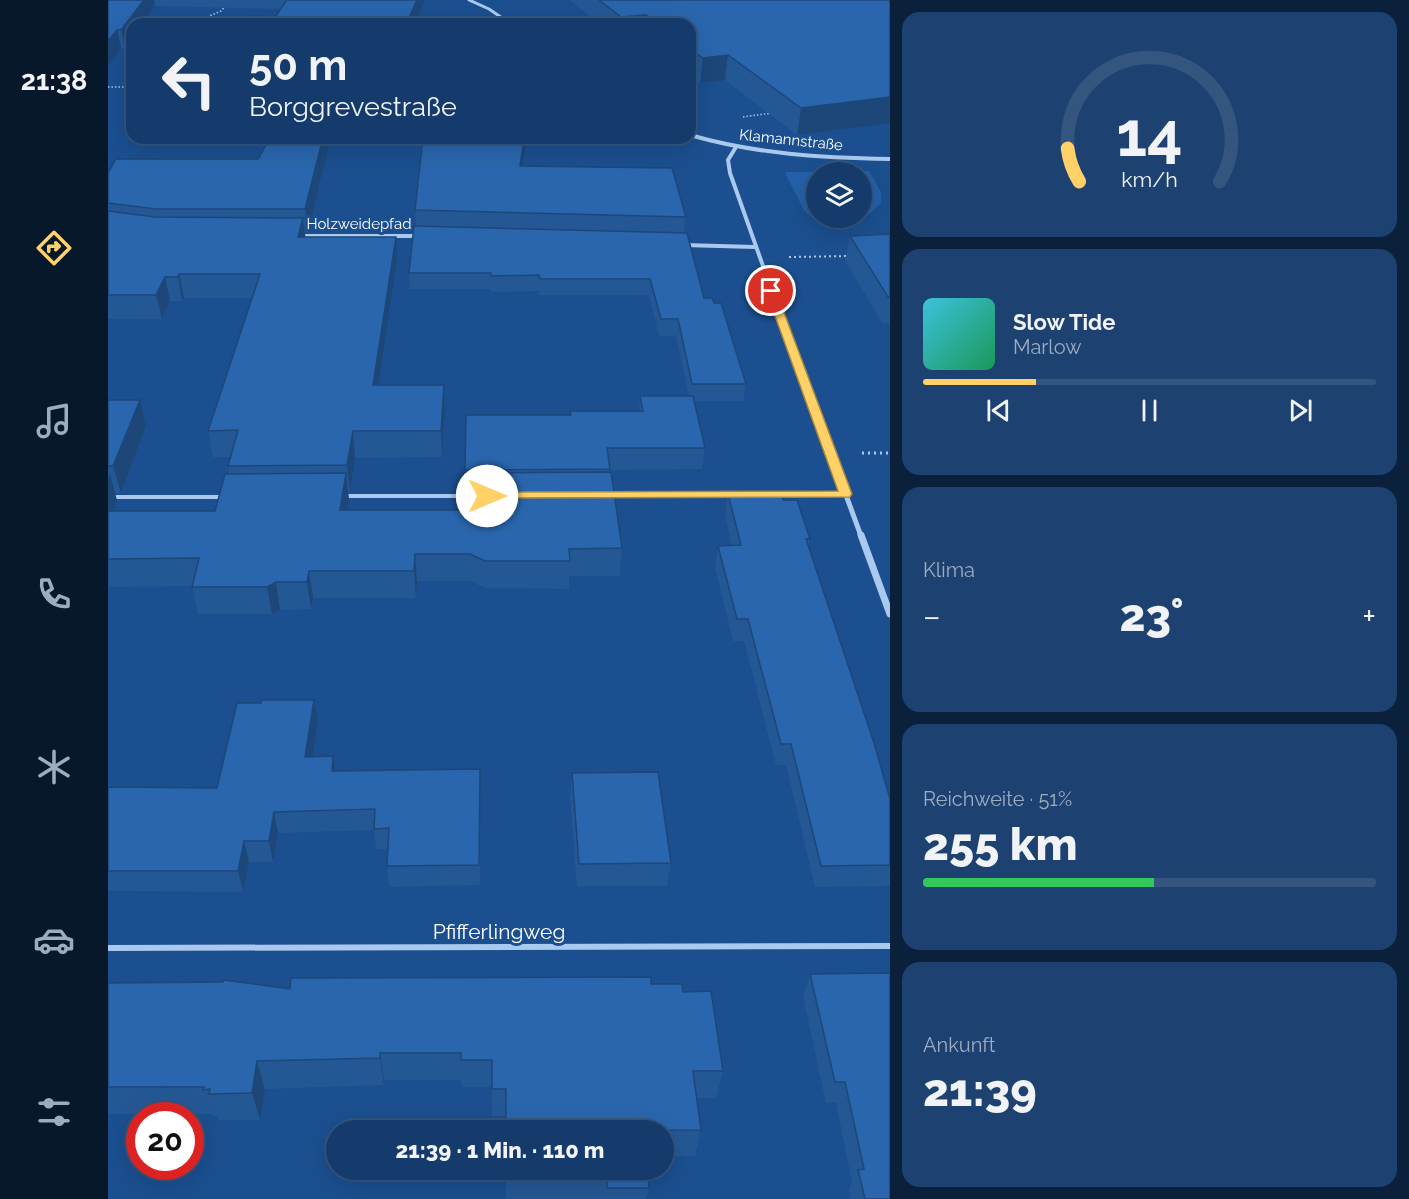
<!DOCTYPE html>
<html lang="de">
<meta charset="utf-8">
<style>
body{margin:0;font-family:Raleway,sans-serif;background:#1d4271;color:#f1f3f6;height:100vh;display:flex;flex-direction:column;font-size:22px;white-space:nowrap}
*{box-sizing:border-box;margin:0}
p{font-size:20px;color:#9dadc1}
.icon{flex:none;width:33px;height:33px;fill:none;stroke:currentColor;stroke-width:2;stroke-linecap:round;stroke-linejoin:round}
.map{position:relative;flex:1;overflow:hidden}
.details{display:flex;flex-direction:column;gap:12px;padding:12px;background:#0b203b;width:519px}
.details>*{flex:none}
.guide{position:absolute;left:18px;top:18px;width:570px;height:126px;border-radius:18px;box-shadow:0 6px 24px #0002,0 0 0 2px #33557e;background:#143b6b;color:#f1f3f6;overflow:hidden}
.buttons{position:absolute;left:698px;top:162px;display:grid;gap:12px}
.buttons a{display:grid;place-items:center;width:66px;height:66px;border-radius:50%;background:#143b6b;box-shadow:0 6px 24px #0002,0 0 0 2px #33557e;font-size:30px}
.speed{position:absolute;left:18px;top:1102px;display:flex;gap:12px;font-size:30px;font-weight:700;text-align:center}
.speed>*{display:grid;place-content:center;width:78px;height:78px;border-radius:50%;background:#143b6b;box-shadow:0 6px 24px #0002,0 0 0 2px #33557e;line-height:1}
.speed .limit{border:9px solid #d22;background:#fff;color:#111}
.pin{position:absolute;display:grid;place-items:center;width:51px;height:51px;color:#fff;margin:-26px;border:3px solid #fff;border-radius:50%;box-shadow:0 2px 6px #0007}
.me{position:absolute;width:66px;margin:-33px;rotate:90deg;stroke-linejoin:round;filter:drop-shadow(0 0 4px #0008)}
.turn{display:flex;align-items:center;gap:21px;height:126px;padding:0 24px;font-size:27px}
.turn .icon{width:78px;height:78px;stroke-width:2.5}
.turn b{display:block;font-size:42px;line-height:51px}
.big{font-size:45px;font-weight:800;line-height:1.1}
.details .widget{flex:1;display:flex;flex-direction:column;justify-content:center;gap:9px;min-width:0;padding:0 21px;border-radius:18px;background:#1d4271}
.details .dial{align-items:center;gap:0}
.dial svg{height:156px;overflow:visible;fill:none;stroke:#33557e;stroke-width:7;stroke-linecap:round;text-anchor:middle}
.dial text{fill:#f1f3f6;stroke:none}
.song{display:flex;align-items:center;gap:18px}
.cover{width:72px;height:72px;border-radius:9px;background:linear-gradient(135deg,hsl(190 70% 55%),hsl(150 70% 35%))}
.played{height:6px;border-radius:3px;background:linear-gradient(90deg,#ffd166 25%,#33557e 25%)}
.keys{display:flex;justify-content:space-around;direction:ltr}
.heat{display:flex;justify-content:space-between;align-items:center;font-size:33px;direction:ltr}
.charge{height:9px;border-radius:4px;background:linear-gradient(90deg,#34c759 51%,#33557e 0)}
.trip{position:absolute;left:218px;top:1120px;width:348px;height:60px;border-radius:30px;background:#143b6b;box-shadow:0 6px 24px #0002,0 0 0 2px #33557e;font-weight:800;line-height:60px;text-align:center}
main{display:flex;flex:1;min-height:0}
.menu{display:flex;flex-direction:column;width:108px;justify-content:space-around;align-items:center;background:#08182b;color:#9dadc1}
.menu .icon{width:42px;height:42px}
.menu .selected{color:#ffd166}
.menu b{font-size:27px;color:#f1f3f6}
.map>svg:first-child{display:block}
.green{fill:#2461a8}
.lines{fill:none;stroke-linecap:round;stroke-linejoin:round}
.path-far2{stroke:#a9c9ee;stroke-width:1.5;stroke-dasharray:1.5 2;stroke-linecap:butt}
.path-far1{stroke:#a9c9ee;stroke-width:2;stroke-dasharray:2 3;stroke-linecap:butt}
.path{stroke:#a9c9ee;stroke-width:3;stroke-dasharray:2 4;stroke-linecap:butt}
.service-far1{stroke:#a9c9ee;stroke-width:4}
.service{stroke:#a9c9ee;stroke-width:6}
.minor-far3{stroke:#a9c9ee;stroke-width:3}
.minor-far2{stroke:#a9c9ee;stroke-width:4}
.minor-far1{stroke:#a9c9ee;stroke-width:5}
.minor{stroke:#a9c9ee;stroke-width:7}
.wall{fill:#245895}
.shaded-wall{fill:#1d4779}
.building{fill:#2a66ad;stroke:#1d4779;stroke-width:1.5}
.route{fill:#ffd166;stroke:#a68842;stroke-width:1.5}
.labels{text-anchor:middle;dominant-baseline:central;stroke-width:6;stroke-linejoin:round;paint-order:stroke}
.far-street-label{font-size:15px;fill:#fff;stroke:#1b4f8f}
.near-street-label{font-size:21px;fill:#fff;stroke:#1b4f8f}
</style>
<main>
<nav class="menu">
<b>21:38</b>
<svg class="icon selected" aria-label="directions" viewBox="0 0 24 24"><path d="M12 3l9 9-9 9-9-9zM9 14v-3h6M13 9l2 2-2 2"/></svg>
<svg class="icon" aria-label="music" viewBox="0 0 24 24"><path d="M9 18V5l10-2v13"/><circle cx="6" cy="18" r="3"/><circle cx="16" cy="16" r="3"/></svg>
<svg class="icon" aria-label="phone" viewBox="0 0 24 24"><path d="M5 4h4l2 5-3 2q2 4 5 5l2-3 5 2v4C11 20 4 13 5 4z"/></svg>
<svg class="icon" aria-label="climate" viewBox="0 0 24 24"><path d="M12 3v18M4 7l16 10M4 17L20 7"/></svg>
<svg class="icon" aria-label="car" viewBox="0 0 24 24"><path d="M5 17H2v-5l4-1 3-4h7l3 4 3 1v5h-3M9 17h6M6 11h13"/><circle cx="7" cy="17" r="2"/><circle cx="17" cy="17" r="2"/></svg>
<svg class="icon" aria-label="filters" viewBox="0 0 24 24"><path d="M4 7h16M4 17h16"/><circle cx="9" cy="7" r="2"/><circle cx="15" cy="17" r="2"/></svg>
</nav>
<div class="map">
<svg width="782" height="1199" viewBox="0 0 782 1199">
<rect width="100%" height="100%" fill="#1b4f8f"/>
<!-- green -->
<polygon class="green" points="761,171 773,192 773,203 761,214 753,217 753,172 708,172 708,218 750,218 713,225 696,210 678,175 678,172"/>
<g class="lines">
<!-- path-far2 -->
<g class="path-far2">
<polyline points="83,24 113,11 123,0"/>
<polyline points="483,24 496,23"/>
<polyline points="24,52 16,56 24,55"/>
<polyline points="0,87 24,87"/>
<polyline points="635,117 664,113"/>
</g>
<!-- path-far1 -->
<g class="path-far1">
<polyline points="120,142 125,138"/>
<polyline points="681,257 743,256"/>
</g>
<!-- path -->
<polyline class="path" points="754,453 782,453"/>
<!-- service-far1 -->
<g class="service-far1">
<polyline points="669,494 738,494"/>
<polyline points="501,495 624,495"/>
<polyline points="237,496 360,496"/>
<polyline points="0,497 114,497"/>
</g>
<!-- service -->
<polyline class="service" points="0,948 782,946"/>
<!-- minor-far3 -->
<g class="minor-far3">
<polyline points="361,0 381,9 403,24"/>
<polyline points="582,135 587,136"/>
</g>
<!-- minor-far2 -->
<g class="minor-far2">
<path d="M582 135C648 154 714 158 782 159"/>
<polyline points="628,147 620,160 622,173 671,311"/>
<polyline points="192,236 313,236"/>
<polyline points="575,245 647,247"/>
</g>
<!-- minor-far1 -->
<polyline class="minor-far1" points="670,310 753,536"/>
<!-- minor -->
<polyline class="minor" points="753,535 782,614"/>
</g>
<!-- wall -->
<g class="wall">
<polygon points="0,0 317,0 307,24 162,24 173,9 47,6 24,24 24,39 17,48 13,48"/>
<polygon points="462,0 782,0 689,135 617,80 592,83 582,75 582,24 491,24"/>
<polygon points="162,138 223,138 200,232 197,232 197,237 289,260 271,385 336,385 337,410 334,457 247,458 242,492 240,492 241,500 239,510 355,510 358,415 462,415 462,411 531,411 532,396 581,396 568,336 551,336 541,295 431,295 431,291 383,292 383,289 302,289 301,273 308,226 307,210 415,166 578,217 576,233 596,298 638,384 635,401 586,401 597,448 594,469 502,470 514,548 512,576 461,576 461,589 377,588 362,581 309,581 308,598 205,598 203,609 172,610 164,614 90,614 84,586 1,587 0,400 38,426 13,493 7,493 9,501 6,511 107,511 121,474 120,466 122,457 105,457 100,431 144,298 76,298 74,301 62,301 54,319 0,319 0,173 150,159"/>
<polygon points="782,234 782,323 774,323 737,260 742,236"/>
<polygon points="620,494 675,500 702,539 700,546 782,799 782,886 707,887 678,765 668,765 636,641 625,641 607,567 610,546 624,546 617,515"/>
<polygon points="210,721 204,757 225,756 227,771 372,769 372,885 281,887 279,866 280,849 268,849 266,830 170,833 165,862 141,862 135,892 0,891 0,787 109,788"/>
<polygon points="464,773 563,863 559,886 469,886 462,796"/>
<polygon points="702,974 782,1199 743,1199 741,1189 744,1182 728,1103 718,1103 695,996"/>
<polygon points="0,983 182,989 543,984 575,992 615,1071 608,1098 589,1098 593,1130 587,1156 555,1157 555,1131 398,1131 398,1116 384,1116 384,1087 354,1087 353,1080 276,1080 276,1085 157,1089 152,1120 111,1120 109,1116 105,1116 104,1114 0,1114"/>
<polygon points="398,1170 539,1170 541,1188 538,1199 398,1199"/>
</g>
<!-- shaded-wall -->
<g class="shaded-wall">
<polygon points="36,0 46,0 47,6 34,24 24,24 24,39 17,48 13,30"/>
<polygon points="309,0 317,0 307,24 298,24"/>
<polygon points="538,15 537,24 513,24 513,17"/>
<polygon points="9,30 13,48 0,66 0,41"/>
<polygon points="620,55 617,80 592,83 595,58"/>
<polygon points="782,97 782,123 689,135 693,108"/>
<polygon points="215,138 223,138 200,232 197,209"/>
<polygon points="416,138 419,138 411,187 412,166"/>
<polygon points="195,218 198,241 190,237"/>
<polygon points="288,237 289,260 267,410 265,385"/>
<polygon points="71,274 76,298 74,301 70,277"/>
<polygon points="57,277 62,301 54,319 48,295"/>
<polygon points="336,385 337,410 334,457 333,431"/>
<polygon points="32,400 38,426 13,493 5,466"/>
<polygon points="245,431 247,458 242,492 239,465"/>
<polygon points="238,473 241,500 235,537 232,510"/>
<polygon points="2,474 9,501 0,525 0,480"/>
<polygon points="307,554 309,581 308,598 306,571"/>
<polygon points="201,571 205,598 203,609 199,582"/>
<polygon points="168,582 172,610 164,614 159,587"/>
<polygon points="206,700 210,721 201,778 197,757"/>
<polygon points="225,756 228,777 224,771"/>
<polygon points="166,812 170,833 165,862 161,841"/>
<polygon points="136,841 141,862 135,892 130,871"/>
<polygon points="272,1053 276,1080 276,1085 272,1058"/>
<polygon points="149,1061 157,1089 152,1120 144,1093"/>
</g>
<!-- building -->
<g class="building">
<polygon points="0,0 36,0 13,30 9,30 0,41"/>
<polygon points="179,0 309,0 298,24 162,24"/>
<polygon points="491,0 782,0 782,97 693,108 620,55 595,58 582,49 582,24 550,24 538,15 513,17"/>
<polygon points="162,138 215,138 197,209 48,209 0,203 0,173 8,159 150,159"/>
<polygon points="315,138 416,138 412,166 564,168 578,217 307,210"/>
<polygon points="0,211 47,217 195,218 190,237 288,237 265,385 336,385 333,431 245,431 239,465 120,466 130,430 100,431 152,274 71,274 70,277 57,277 48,295 0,295"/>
<polygon points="306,226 579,233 596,298 604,298 606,303 613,303 638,384 584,384 570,319 553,319 542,279 432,279 431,275 383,276 383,273 301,273"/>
<polygon points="782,234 782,297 780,297 742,236"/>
<polygon points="532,396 585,396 597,448 499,448 502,469 357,470 358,415 463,415 462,411 535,411"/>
<polygon points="0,400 32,400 5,466 0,466"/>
<polygon points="503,472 514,548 461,549 462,561 377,561 362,554 307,554 306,571 201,571 199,582 168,582 159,587 84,587 91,558 0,559 0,511 107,511 117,474 238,473 232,510 355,510 356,473"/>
<polygon points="673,493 675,500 689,500 702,539 698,539 766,743 782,799 782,865 713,866 683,744 673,744 640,619 629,619 610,546 633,545 620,494"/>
<polygon points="153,700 206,700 197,757 225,756 224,771 372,769 371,865 279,866 281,828 266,829 267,809 166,812 161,841 136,841 130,871 0,871 0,787 109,788 129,703 153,703"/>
<polygon points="550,772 563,863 471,864 464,773"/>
<polygon points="782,973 782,1199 757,1199 750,1170 756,1169 737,1082 727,1082 702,974"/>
<polygon points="543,977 543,984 574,984 575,992 603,991 615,1071 585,1071 593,1130 398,1131 398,1089 384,1089 384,1060 353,1060 353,1053 272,1053 272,1058 149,1061 144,1093 101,1094 102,1089 95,1090 96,1087 0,1087 0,983 115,982 116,980 182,989 183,978"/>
<polygon points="399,1170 539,1170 541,1188 499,1188 499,1173 399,1175"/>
</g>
<!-- route -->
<polygon class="route" points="659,289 668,291 744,494 742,497 374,498 373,496 374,493 379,492 730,491 658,291"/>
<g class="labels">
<!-- far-street labels -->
<g class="far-street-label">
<text transform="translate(683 140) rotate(6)">Klamannstraße</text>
<text x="251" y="224">Holzweidepfad</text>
</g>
<!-- near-street labels -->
<g class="near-street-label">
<text x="391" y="931">Pfifferlingweg</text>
</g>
</g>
</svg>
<div class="buttons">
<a><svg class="icon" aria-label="layers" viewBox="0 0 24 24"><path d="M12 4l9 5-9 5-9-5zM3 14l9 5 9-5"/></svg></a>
</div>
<div class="speed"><div class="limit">20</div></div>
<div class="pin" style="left:663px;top:291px;background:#d93025"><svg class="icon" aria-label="arrive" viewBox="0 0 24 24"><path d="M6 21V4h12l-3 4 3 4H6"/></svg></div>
<svg class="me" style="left:379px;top:496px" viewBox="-20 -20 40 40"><circle r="19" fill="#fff"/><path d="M0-13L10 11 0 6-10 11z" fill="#ffd166"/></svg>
<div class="trip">21:39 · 1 Min. · 110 m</div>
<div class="guide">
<div class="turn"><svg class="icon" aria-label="left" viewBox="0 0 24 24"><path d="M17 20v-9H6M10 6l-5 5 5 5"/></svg><div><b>50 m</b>Borggrevestraße</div></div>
</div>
</div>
<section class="details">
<div class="widget dial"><svg viewBox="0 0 100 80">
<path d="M14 69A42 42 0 1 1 86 69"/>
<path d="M14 69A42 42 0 0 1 8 52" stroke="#ffd166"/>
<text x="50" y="56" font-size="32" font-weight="700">14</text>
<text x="50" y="72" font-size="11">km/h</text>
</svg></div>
<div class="widget">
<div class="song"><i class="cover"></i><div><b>Slow Tide</b><p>Marlow</p></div></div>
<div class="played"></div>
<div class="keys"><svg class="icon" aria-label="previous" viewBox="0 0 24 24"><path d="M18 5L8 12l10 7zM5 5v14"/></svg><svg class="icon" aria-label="pause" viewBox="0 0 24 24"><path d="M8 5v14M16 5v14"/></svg><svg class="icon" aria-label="next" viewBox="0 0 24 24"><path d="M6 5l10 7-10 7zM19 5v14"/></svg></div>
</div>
<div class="widget"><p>Klima</p>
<div class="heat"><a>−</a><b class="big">23°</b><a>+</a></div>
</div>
<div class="widget"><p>Reichweite · 51%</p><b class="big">255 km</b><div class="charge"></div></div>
<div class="widget"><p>Ankunft</p><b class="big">21:39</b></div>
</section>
</main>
